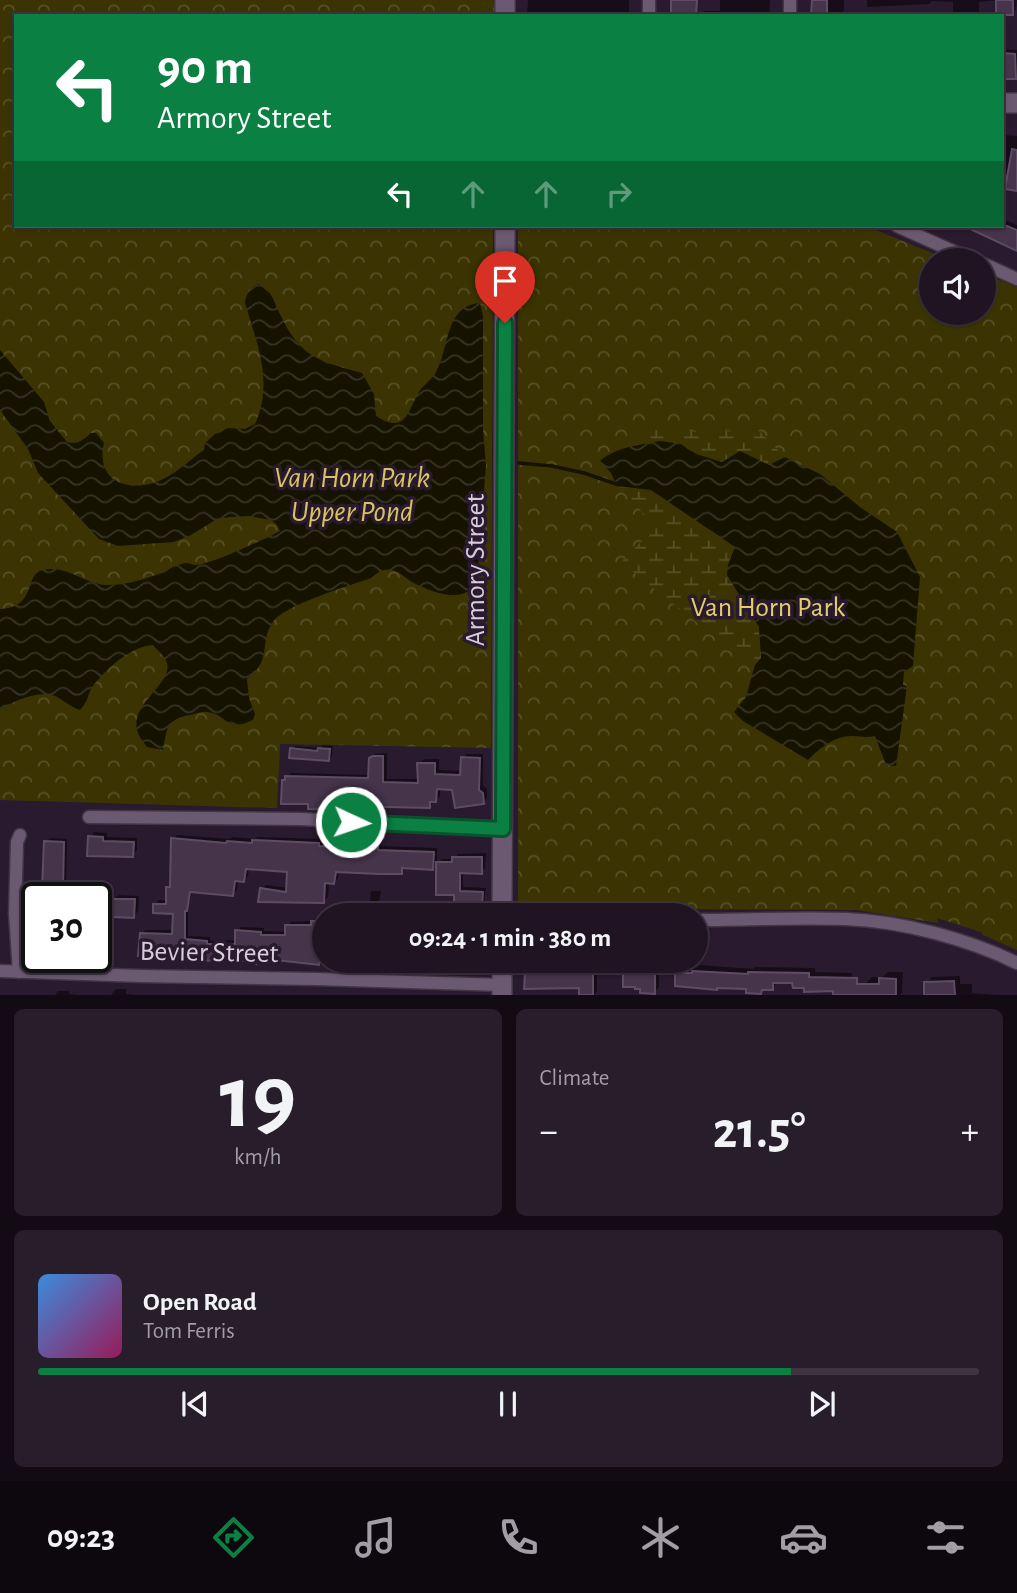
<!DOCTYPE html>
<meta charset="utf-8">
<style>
body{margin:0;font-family:"Alegreya Sans",sans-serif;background:#281d2b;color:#f1f3f6;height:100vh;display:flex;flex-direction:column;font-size:26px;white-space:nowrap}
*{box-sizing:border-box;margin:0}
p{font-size:23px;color:#a29ea6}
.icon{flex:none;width:38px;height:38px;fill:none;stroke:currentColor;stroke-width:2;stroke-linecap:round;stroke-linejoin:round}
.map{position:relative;height:995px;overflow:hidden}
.details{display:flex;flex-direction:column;gap:14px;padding:14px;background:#120b13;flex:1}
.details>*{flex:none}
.hud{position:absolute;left:14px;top:14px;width:990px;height:214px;border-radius:0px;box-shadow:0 2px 5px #0004,0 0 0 2px #3d3341;background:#0b8043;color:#fff;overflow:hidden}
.tools{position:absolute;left:919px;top:248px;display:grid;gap:14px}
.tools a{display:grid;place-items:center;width:77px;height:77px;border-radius:50%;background:#201423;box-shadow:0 2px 5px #0004,0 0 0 2px #3d3341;font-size:35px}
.speed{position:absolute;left:21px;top:882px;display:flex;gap:14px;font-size:35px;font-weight:700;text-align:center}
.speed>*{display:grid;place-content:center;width:91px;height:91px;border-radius:50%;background:#201423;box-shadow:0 2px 5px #0004,0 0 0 2px #3d3341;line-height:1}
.speed .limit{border:4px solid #111;border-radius:10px;background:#fff;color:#111}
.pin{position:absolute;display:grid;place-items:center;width:60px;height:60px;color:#fff;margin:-72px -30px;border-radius:50% 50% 50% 0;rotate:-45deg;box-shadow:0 0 7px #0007}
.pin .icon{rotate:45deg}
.me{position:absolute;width:77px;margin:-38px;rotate:93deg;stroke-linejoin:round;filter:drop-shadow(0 0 5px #0008)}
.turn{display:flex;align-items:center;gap:24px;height:147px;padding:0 28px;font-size:32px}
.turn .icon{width:91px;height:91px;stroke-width:2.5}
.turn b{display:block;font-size:49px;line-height:60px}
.lanes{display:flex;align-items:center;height:66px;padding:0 28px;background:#0003;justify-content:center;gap:35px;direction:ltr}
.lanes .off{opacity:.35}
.big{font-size:52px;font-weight:700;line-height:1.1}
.details .card{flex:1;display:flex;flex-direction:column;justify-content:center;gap:10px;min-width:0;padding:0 24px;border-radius:10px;background:#281d2b}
.details .dial{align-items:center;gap:0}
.dial b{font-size:91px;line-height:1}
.song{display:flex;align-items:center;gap:21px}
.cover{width:84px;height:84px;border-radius:10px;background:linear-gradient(135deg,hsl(210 70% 55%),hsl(330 70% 35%))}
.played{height:7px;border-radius:4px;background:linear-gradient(90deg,#0b8043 80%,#3d3341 80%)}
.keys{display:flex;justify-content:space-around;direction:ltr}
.heat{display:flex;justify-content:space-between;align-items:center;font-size:38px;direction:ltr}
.details .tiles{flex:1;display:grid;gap:14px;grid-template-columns:1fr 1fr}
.card:last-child{grid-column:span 2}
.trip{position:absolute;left:312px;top:903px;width:396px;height:70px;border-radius:35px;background:#201423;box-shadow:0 2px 5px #0004,0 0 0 2px #3d3341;font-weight:700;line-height:70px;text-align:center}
.tabs{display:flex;height:112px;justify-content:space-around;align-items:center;background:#0d080e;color:#a29ea6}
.tabs .icon{width:49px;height:49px}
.tabs .selected{color:#0b8043}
.tabs b{font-size:32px;color:#f1f3f6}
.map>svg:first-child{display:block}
.forest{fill:url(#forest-crowns)}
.wetland{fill:url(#wetland-marsh)}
.water{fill:url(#water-waves)}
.shadow{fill:#0007}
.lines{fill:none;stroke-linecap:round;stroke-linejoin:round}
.stream{stroke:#161200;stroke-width:3.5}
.building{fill:#46344b;stroke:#5f4c64;stroke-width:2}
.street-casing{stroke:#423545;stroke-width:15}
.secondary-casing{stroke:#423545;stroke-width:22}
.street{stroke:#6b5971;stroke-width:12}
.secondary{stroke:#6b5971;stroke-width:19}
.route-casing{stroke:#07532c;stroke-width:18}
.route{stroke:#0b8043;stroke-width:12}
.labels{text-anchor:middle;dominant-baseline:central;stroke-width:7;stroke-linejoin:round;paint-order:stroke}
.street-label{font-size:28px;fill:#d8cddb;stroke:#2a1a2f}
.park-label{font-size:28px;fill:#e1cf64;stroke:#2a1a2f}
.water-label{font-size:30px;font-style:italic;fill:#d7c55a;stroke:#2a1a2f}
</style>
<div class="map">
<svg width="1017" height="995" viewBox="0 0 1017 995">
<defs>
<pattern id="forest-crowns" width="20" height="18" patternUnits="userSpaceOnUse" patternTransform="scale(1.75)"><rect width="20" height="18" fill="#3b3402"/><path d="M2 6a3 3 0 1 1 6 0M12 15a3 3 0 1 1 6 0" fill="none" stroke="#575026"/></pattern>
<pattern id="wetland-marsh" width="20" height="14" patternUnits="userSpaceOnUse" patternTransform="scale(1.75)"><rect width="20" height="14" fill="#3b3402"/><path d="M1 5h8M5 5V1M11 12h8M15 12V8" fill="none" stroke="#575026"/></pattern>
<pattern id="water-waves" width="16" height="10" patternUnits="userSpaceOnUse" patternTransform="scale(1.75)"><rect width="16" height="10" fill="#161200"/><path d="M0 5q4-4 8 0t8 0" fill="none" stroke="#373325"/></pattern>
</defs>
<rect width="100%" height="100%" fill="#2a1a2f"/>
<!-- forest -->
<g class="forest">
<polygon points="0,0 494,0 494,16 16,16 16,226 493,226 491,748 280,744 277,808 0,800"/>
<polygon points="518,226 866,226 952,261 931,261 931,313 984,313 984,274 1017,287 1017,950 983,935 981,932 937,918 938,923 857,910 518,908"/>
</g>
<!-- wetland -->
<g class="wetland">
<polygon points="655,427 679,428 705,434 718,427 731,432 756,428 785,457 769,465 740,451 722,462 696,454 681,444 654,442 649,435"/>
<polygon points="617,486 651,490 735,547 728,565 759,627 761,658 755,665 721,642 621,562 646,537 649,519"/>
</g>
<!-- water -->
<g class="water">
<path d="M259 284C274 293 273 301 280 314 300 357 318 361 362 373L374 394 376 416C408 436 407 409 421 389 425 383 433 379 436 372 450 348 444 306 480 303L483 316V430L486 465 477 582C463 605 434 593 414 583 404 578 398 568 385 570 380 570 375 575 371 578 349 586 284 605 273 622 258 643 274 658 247 679L249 698 255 714 253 720C226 733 227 714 207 712 202 711 195 714 190 715 166 719 167 729 163 750L147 747C144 743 140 738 138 733 127 705 173 684 167 663 165 656 157 650 153 645 131 646 106 669 93 686 87 694 90 699 80 710 70 707 64 700 55 696 37 690 15 701 0 709V609C38 607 23 575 43 570 67 564 87 586 109 585 124 585 142 580 156 575 165 572 176 564 186 563 189 563 193 565 196 565 209 565 268 538 280 531L277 525 271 520 249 516 231 517 217 519 191 535 174 542 118 546 99 539 38 473 28 449 0 410V350L44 402 50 421 67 442C78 445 83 440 91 433H96L104 443C96 477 121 492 153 483 172 478 188 461 204 450L205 443 215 434 228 428 245 429 255 424C274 382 257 344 245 303 246 294 250 286 259 284Z"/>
<path d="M660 441 681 444 696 454 722 462 740 451 769 465 785 457 820 474 860 507 897 532 920 577 913 666 904 672 903 685 907 686 896 766 886 765 875 736C866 738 861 736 852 736 834 736 820 748 808 760L743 721 734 712 746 697 755 665 761 658 759 627 727 575 728 565 735 547 651 490 617 486 611 473 600 461C616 447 640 445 660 441Z"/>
</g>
<!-- shadow -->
<g class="shadow">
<polygon points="528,0 629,0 629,16 527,16"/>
<polygon points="720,0 770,0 769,16 700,16 704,11 720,11"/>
<polygon points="812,0 844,0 844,10 840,14 813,14"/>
<polygon points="867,0 1017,0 1016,9 1012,14 998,0 979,2 979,16 953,16 953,2 932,1 929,4 867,7"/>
<polygon points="1003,29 1003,49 1017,50 1017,75 1015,77 1003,77"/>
<polygon points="1003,135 1017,136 1017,189 1009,174 1003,174"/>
<polygon points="1003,219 1017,225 1017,250 985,233 987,226 1003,226"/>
<polygon points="323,745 333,746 332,756 329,760 292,749 295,746 320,748"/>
<polygon points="387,753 387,779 419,779 419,764 424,759 439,759 439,770 462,771 463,758 467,754 483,754 483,786 487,789 487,798 480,805 456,806 454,788 440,788 440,796 429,807 349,804 345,808 310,802 283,780 291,773 370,775 371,758 375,754"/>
<polygon points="94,832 107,833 107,837 137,838 137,850 132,855 90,837"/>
<polygon points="177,835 230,839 232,837 255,839 258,837 323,839 323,842 360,844 364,840 381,840 381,846 437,848 437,864 432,868 407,867 401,872 339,870 338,878 334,882 329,882 328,897 324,901 262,889 266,885 288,888 288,870 249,868 248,876 244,880 238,880 237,890 233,894 193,890 188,907 188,936 210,937 210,941 236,940 237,931 241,927 264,928 264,931 287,932 287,926 291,922 313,921 317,917 324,918 324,960 318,963 302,960 259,958 256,962 141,934 146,930 174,930 174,913 155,905 159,900 168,901 168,887 172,884 173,839"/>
<polygon points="50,838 67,839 66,898 45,898 46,842"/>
<polygon points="486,853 485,868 481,872 463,872 463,887 486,888 482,915 467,915 467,905 456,894 438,863 442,859 453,859 458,854"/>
<polygon points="371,891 381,891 379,902 370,902"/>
<polygon points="119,895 139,896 138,911 134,916 114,899"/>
<polygon points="399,912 405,912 405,915 397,915"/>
<polygon points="96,931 103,932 102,946 98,950"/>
<polygon points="338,961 431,961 429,963"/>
<polygon points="700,965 753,969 755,967 815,968 815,972 852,973 851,988 835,989 794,981 778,982 772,988 765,988 761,992 748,987 677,974 683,967 697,968"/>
<polygon points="550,966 597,968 597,991 594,995 581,995 581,986 526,974 531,970 547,970"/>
<polygon points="629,970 659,970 659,987 654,992 642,987 625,975"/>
<polygon points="888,972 903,972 902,992 900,995 864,995 865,984 872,977 882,977"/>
<polygon points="960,976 960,984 972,984 972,993 997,995 926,995 926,983 932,977"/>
<polygon points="116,989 126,989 126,994 136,995 111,995"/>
<polygon points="58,991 69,991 69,994 77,995 55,995"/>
</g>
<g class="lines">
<!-- stream -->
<polyline class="stream" points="519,463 552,466 584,473 619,485"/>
</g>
<!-- building -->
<g class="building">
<polygon points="671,0 697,0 696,16 671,16"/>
<polygon points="812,0 827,0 827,16 811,16"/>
<rect x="996" y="0" width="17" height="15"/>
<polygon points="1003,53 1015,54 1016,79 1003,79"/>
<polygon points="1012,149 1017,150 1017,191 1005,189"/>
<polygon points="964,226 1007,226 1017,230 1017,251"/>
<polygon points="290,748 317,751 318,748 330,749 329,761 289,758"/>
<polygon points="373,756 383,756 383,782 418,783 417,763 435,763 435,774 460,775 461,757 480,758 479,790 483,793 484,804 455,808 452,790 437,789 436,802 430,802 430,808 346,806 345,810 308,809 308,804 281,804 282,780 285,780 285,776 368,778 369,758"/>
<polygon points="88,836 103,837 103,841 134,842 133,857 87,856"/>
<polygon points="171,838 226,843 227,841 252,843 252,840 319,843 319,846 358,848 358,843 378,844 378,850 434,852 433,870 402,868 402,874 379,874 336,872 334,884 325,883 324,903 258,902 260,888 286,892 287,872 246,869 244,882 235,881 233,896 190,892 187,911 185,911 185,939 207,941 207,944 235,944 235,930 261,932 261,935 285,935 285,925 311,925 311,921 324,921 324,933 319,933 319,965 276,960 256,960 256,964 247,961 141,960 141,956 138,956 140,933 172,934 173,914 153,913 153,904 166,904 166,887 170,887"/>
<polygon points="44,841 64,842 63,890 42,889"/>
<polygon points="452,857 482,857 482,874 460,873 460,891 483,892 482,907 479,907 479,915 465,915 465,906 454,906 454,895 436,895 436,862 452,862"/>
<polygon points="113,899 135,899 134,918 112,917"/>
<polygon points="544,970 593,972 593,995 579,995 579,988 524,989 525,973 544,974"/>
<polygon points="692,971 748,974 748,972 809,973 809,977 857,978 857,984 879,984 879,978 896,979 896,995 833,995 833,991 804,992 804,988 793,988 792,983 773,983 773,990 762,990 761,994 746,993 746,989 717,988 717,990 675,986 675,973 692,973"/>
<polygon points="623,974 655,974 655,994 640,993 640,989 635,989 635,987 623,987"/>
<polygon points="954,981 955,995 924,995 924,982"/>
</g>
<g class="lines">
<!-- street casing -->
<g class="street-casing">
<g id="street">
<polyline points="790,0 790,16"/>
<polyline points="649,16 649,0"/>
<polyline points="897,226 975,261"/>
<polyline points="984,264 1017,279"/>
<polyline points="89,817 300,819 503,829"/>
<path d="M695 920C745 920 796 917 846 919 901 921 968 939 1017 963"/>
<polyline points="0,971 140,976 316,979 502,985"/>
<polyline points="19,972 15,913 17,842 20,835"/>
</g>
</g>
<!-- secondary casing -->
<g class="secondary-casing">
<g id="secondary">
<polyline points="505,16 505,0"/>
<polyline points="1003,103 1017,103"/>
<polyline points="502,915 505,226"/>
<polyline points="502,995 502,961"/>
</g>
</g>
<!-- street -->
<use href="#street" class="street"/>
<!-- secondary -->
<use href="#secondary" class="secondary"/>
</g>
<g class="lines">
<!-- route casing -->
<g class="route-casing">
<polyline id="route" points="351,822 503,829 505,323"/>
</g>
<!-- route -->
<use href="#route" class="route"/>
</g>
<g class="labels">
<!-- street labels -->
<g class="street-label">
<text transform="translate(476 570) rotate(-90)">Armory Street</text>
<text transform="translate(209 953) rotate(1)">Bevier Street</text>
</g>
<!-- park labels -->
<g class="park-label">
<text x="768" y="608">Van Horn Park</text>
</g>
<!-- water labels -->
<g class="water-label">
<text x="352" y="478">Van Horn Park<tspan x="352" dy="34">Upper Pond</tspan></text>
</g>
</g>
</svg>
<div class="tools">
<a><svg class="icon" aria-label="sound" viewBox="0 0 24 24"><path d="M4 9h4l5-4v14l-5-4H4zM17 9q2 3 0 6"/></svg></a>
</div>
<div class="speed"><div class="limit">30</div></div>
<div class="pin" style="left:505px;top:323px;background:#d93025"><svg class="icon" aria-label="arrive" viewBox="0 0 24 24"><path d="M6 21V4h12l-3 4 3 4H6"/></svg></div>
<svg class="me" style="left:351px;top:822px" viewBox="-20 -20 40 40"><circle r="17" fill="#0b8043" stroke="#fff" stroke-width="3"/><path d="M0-11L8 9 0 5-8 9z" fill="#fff"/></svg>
<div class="trip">09:24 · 1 min · 380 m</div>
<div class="hud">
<div class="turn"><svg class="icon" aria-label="left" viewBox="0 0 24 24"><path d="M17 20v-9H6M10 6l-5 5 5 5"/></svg><div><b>90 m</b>Armory Street</div></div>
<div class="lanes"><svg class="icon" aria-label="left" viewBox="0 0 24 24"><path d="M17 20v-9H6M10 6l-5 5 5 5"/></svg><svg class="icon off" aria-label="ahead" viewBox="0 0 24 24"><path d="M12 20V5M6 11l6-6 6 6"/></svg><svg class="icon off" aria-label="ahead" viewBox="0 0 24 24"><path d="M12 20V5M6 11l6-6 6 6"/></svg><svg class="icon off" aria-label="right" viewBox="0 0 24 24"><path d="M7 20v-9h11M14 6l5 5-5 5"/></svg></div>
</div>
</div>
<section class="details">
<div class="tiles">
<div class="card dial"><b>19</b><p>km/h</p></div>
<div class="card"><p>Climate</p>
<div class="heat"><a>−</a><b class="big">21.5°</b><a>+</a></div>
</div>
<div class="card">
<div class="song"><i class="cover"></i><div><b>Open Road</b><p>Tom Ferris</p></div></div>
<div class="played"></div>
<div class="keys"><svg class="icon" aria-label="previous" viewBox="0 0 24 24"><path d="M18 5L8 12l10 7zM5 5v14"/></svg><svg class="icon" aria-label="pause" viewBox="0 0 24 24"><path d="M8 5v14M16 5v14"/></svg><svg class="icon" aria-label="next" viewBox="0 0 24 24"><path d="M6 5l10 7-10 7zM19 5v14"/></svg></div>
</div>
</div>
</section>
<nav class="tabs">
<b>09:23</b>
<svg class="icon selected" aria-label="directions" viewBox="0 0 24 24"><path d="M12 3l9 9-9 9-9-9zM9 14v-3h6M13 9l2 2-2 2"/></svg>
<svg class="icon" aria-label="music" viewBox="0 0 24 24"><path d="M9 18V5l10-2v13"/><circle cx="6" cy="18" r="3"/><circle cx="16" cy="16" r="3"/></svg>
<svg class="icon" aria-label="phone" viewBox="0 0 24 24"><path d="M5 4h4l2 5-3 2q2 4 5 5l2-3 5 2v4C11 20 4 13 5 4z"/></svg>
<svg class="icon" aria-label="climate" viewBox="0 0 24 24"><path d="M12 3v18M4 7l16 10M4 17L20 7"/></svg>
<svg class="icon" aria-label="car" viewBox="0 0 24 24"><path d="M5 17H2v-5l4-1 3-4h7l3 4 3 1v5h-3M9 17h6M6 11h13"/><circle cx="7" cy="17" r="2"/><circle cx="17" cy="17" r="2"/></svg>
<svg class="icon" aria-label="filters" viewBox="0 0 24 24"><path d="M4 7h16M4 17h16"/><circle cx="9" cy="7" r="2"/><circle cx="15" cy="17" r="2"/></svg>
</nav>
